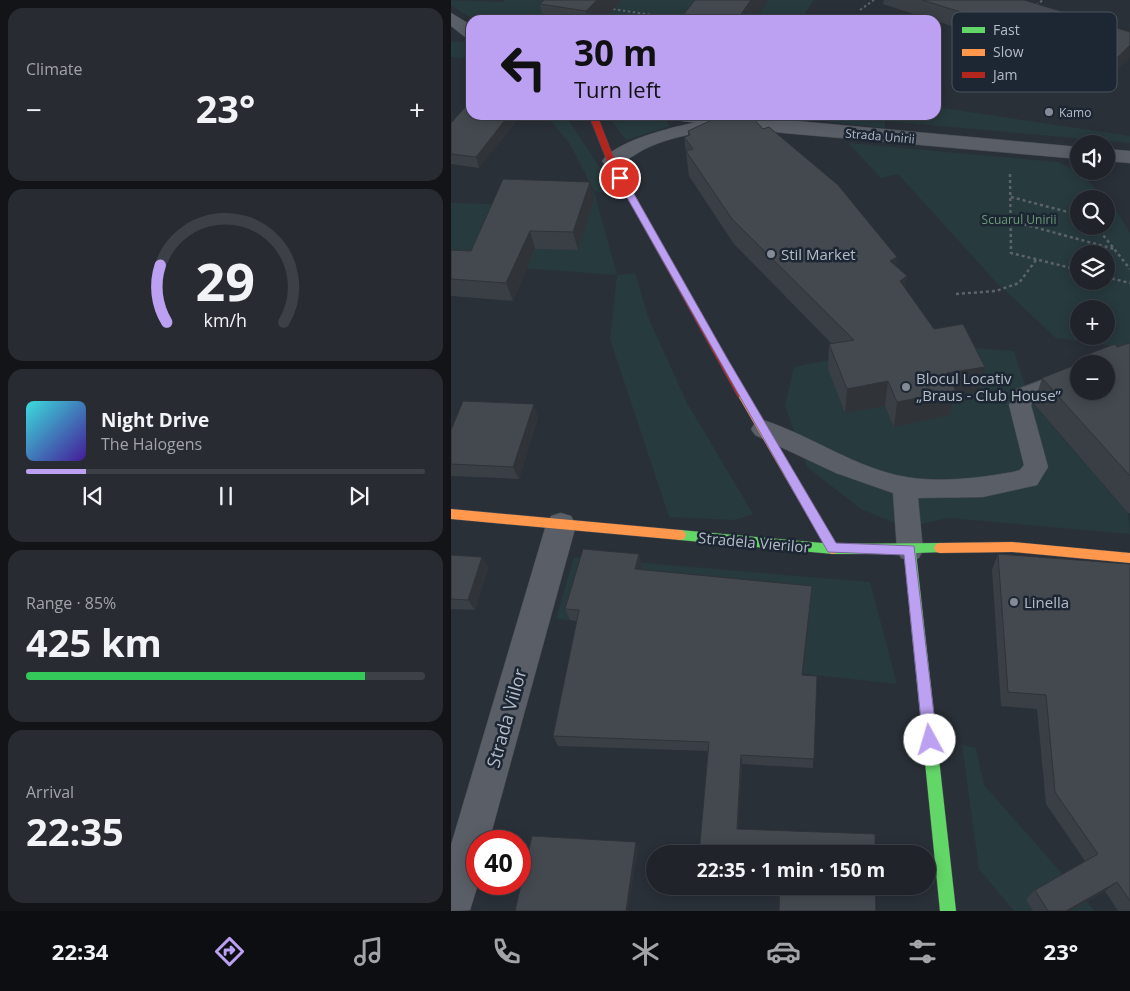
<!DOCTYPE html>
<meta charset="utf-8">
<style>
body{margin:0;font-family:"Open Sans",sans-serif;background:#282c32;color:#f1f3f6;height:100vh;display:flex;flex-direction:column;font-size:19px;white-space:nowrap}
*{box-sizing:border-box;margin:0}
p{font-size:16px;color:#a2a4a8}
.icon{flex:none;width:28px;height:28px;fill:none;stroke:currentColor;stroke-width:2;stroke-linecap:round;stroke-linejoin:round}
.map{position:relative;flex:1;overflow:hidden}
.drawer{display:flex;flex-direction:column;gap:8px;padding:8px;background:#121417;width:451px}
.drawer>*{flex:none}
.top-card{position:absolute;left:15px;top:15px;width:475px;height:105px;border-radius:15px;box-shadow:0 2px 12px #0003,0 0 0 1px #3d4147;background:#bca0f2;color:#111;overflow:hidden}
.buttons{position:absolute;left:619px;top:135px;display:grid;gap:10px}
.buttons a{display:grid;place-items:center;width:45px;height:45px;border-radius:50%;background:#20242a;box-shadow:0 2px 12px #0003,0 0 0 1px #3d4147;font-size:25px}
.speed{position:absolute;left:15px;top:830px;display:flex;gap:10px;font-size:25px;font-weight:700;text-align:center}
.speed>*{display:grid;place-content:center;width:65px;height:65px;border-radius:50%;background:#20242a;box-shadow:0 2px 12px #0003,0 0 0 1px #3d4147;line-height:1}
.speed .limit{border:8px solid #d22;background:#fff;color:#111}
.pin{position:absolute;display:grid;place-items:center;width:42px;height:42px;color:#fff;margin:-21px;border:2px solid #fff;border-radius:50%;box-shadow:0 1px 5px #0007}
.me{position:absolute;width:55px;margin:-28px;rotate:354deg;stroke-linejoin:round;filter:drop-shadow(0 0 4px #0008)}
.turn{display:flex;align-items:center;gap:18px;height:105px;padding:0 25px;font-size:22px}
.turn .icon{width:65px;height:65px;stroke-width:2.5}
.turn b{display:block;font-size:35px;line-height:42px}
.big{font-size:38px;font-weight:700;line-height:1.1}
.drawer .widget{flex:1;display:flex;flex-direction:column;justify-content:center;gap:8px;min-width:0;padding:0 18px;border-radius:15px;background:#282c32}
.drawer .dial{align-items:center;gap:0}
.dial svg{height:130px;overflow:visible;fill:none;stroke:#3d4147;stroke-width:7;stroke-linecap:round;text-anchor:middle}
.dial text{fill:#f1f3f6;stroke:none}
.song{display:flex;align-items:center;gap:15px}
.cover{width:60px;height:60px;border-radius:8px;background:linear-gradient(135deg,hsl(180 70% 55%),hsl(260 70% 35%))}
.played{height:5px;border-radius:2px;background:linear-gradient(90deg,#bca0f2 15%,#3d4147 15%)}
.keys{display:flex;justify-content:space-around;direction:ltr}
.heat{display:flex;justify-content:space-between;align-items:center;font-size:28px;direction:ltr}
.charge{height:8px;border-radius:4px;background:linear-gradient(90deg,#34c759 85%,#3d4147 0)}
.trip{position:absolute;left:195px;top:845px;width:290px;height:50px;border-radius:25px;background:#20242a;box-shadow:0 2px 12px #0003,0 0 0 1px #3d4147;font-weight:700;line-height:50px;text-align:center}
.tabs{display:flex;height:80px;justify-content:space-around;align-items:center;background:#0d0e11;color:#a2a4a8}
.tabs .icon{width:35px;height:35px}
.tabs .current{color:#bca0f2}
.tabs b{font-size:22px;color:#f1f3f6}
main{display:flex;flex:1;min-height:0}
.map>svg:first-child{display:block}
.green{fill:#273a3e;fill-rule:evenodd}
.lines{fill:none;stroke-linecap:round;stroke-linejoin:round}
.lane-casing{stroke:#484c53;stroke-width:1}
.street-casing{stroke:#484c53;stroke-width:1}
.fast-casing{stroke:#484c53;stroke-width:1}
.slow-casing{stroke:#484c53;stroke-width:1}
.jam-casing{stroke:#484c53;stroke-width:1}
.path-far1{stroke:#5d636a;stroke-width:2;stroke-dasharray:2.5 2.5;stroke-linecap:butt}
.path{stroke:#5d636a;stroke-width:2.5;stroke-dasharray:3 3;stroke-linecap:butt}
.lane{fill:#5a5e66;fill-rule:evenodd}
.street{fill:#5a5e66;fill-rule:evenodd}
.fast{fill:#63d668;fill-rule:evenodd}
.slow{fill:#ff974d;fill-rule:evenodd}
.jam{fill:#b3261e;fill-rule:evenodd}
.wall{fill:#3a3f45}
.shaded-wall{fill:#303338}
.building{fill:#444950;stroke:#303338;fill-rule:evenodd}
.route{fill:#bca0f2;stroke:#7a689d}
.poi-dot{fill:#848b96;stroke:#1d2633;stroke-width:2}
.labels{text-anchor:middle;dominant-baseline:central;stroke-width:5;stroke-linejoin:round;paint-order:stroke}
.far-poi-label{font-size:12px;fill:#b4bcc9;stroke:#1d2633;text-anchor:start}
.far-street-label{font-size:12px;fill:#b4bcc9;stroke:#1d2633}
.far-park-label{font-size:12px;fill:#6b9a76;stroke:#1d2633}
.poi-label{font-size:15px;fill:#b4bcc9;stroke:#1d2633;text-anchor:start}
.street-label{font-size:15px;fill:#b4bcc9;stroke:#1d2633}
.near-street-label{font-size:18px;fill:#b4bcc9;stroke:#1d2633}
.key{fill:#1d2633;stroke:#4a5360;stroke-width:1}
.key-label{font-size:14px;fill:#b4bcc9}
</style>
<main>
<section class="drawer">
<div class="widget"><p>Climate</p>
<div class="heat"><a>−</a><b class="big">23°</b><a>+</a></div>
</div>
<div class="widget dial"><svg viewBox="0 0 100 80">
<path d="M14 69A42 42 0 1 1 86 69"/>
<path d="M14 69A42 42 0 0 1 10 34" stroke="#bca0f2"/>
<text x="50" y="56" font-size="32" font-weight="700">29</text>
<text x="50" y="72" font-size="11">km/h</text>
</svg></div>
<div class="widget">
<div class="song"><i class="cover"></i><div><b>Night Drive</b><p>The Halogens</p></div></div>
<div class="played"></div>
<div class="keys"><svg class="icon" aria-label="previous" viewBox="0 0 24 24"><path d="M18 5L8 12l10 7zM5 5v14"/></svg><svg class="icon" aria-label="pause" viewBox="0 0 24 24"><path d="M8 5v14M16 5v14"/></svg><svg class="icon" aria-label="next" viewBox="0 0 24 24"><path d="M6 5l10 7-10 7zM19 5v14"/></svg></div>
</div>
<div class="widget"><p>Range · 85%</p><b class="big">425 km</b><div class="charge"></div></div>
<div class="widget"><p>Arrival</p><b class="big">22:35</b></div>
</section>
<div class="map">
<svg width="679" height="911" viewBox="0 0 679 911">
<rect width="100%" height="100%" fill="#2a3038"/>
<!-- green -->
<g class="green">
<polygon points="0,0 52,2 54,0 363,0 350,20 23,20 0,5"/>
<polygon points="15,41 20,44 20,59 0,57 0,42"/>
<polygon points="485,107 679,136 679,143 434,121 434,128 322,115 485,115"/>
<polygon points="95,115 114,115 167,195 143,191 166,275 184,273 198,319 235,401 302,514 284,520 218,517 159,339 166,275 0,263 0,203 39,204 77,182 143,191 119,144"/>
<polygon points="157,115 180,115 215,121 219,126 175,140"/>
<path d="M397 143 606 162 629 172 654 199H628V226H655V200L666 211 679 233V348L605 338 545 282 447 174 430 178ZM628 254H655V281H628ZM628 309H655V336H628Z"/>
<polygon points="461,343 563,351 578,399 677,513 679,534 498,518 454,527 410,509 356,467 334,406 343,367"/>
<polygon points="123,557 419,582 446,684 145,651 152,624 105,619"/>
<polygon points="511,745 525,748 533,785 644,911 563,911 528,869"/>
</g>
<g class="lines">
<!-- lane casing -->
<g class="lane-casing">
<g id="lane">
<path d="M279 117 285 118 287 122 285 126C253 133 226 134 196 148 183 154 168 168 154 165L151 161C169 136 249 120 279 117Z"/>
<path d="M628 366V383L582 401 580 405 597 467 586 485 532 497 467 498 472 550 468 558 459 561 450 558 446 550 442 493 385 473 304 435 300 429 304 423 312 420C359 435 406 469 455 477 489 483 528 478 562 472L569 470 573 465 558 405 564 390Z"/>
</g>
</g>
<!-- street casing -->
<g class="street-casing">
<g id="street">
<polygon points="0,13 20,25 20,38 14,37 0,26"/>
<polygon points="222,115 280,115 628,147 628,159 333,133 231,121 224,119"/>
<polygon points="655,149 679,151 679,163 655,161"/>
<polygon points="110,513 120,516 125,525 38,841 26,841 27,884 19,910 0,911 0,845 95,525 100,516"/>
</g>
</g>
<!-- fast casing -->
<g class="fast-casing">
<polygon id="fast" points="229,530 382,544 489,543 493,544 495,548 493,552 465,553 505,911 489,911 453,554 382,554 229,540 225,539 223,535 225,531"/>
</g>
<!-- slow casing -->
<g class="slow-casing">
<g id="slow">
<polygon points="291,390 295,391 386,545 388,549 386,553 382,554 378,553 286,394"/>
<polygon points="0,509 229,530 233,531 235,535 233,539 229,540 0,519"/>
<polygon points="561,542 679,553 679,563 561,552 489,553 485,552 483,548 485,544 489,543"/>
</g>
</g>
<!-- jam casing -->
<g class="jam-casing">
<polygon id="jam" points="138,115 146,115 164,161 296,394 295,397 287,397 156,161"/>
</g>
<!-- path-far1 -->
<g class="path-far1">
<polyline points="585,5 592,0"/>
<polyline points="162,9 233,20"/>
<polyline points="409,10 423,0"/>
</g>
<!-- path -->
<g class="path">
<polyline points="559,174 560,253 628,270"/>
<polyline points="560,197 628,215"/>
<polyline points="561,221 663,249"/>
<polyline points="645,226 679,269"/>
<polyline points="655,277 679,283"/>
<polyline points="505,294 545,291 568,283 585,260"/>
</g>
<!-- lane -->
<use href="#lane" class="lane"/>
<!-- street -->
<use href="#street" class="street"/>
<!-- fast -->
<use href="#fast" class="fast"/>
<!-- slow -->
<use href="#slow" class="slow"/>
<!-- jam -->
<use href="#jam" class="jam"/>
</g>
<!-- wall -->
<g class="wall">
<polygon points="171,0 152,20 92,20 89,4"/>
<polygon points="433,0 573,0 679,32 679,57 658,77 485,21 485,20 481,20 432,4"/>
<polygon points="20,115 63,115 65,121 28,168 0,164 0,123"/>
<polygon points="295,118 312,129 445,266 456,276 454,288 528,391 504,395 499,415 443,427 434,406 394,413 377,369 378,344 381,344 283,244 238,176 233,137 237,135 237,131"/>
<polygon points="143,200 127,250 84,249 62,301 0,296 0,250 20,251"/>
<polygon points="679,343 679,513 677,513 583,404 591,378 637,360 640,353 666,347"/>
<polygon points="87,417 68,479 0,476 0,430"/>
<polygon points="188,554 191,566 190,570 361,586 360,598 352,675 366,676 362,768 291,764 287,829 248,854 257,751 107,746 102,736 126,621 119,620 114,609"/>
<polygon points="547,554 679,564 679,911 667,911 654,891 619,911 582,911 575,899 584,890 634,861 595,804 586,709 550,706 541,570"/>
<polygon points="0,555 31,557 37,568 24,610 0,609"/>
</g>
<!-- shaded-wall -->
<g class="shaded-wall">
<polygon points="146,0 171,0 152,20 137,20 135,11"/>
<polygon points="300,0 317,0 303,20 286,20"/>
<polygon points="679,45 679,57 658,77 664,60"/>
<polygon points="58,115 63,115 65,121 28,168 25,157"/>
<polygon points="139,182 143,200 127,250 122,232"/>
<polygon points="79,231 84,249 62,301 55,283"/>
<polygon points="446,257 443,282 439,261"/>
<polygon points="456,276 452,301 449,281"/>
<polygon points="534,367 528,391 504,395 499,415 443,427 446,402 496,373"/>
<polygon points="437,381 434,406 394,413 396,389"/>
<polygon points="83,404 87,417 68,479 62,467"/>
<polygon points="188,554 191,566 187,581 184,569"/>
<polygon points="31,557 37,568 24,610 17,600"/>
<polygon points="361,586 360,598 351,686 351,675"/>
<polygon points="290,755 291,764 287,837 286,829"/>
<polygon points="185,842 187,846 177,911 175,911"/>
<polygon points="666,882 654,891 619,911 615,911"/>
</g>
<!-- building -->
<g class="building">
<polygon points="93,0 146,0 135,11 89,4"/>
<polygon points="244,0 300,0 286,20 228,20"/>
<polygon points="471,0 573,0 679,32 679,45 664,60"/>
<polygon points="16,105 20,105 20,115 58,115 25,157 0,154 0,123"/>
<polygon points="291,115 292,115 295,118 301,117 312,129 318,127 387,185 446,257 439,261 456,276 449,281 483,329 512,324 534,367 496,373 505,391 446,402 437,381 396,389 378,344 403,340 281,219 235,151 242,149 233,137 239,135 237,131 261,120"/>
<polygon points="52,179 139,182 122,232 79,231 55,283 0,279 0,250 20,251"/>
<path d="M679 343V476L591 378 639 359 640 353 664 344 666 347ZM628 364H655V391H628Z"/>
<polygon points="12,401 83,404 62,467 0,464 0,430"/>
<polygon points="132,549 188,554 184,569 361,586 351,675 366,676 363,759 290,755 286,829 424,834 424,854 248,854 258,742 102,736 128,610 114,609"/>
<polygon points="547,554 679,564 679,901 666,882 615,911 597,911 584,890 647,854 604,792 595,695 557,692"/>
<polygon points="0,555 31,557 17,600 0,599"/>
<polygon points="81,836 185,842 175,911 64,911"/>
<polygon points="329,886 424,886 425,911 328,911"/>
</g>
<!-- route -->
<polygon class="route" points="169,175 174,178 276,358 385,543 463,546 486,740 484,745 479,747 474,745 472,740 453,555 377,552 165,178"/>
<!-- markers -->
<g class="poi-dot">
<circle cx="598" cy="112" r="5"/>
<circle cx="320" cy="254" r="5"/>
<circle cx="455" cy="387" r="5"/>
<circle cx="563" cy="602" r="5"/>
</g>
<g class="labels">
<!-- far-poi labels -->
<g class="far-poi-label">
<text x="608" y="112">Kamo</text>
</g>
<!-- far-street labels -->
<g class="far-street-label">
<text transform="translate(429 136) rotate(5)">Strada Unirii</text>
</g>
<!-- far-park labels -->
<g class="far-park-label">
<text x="568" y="219">Scuarul Unirii</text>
</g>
<!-- poi labels -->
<g class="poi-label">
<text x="330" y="254">Stil Market</text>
<text x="465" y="378">Blocul Locativ<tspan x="465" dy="17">„Braus - Club House”</tspan></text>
<text x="573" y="602">Linella</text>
</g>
<!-- street labels -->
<g class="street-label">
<text transform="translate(303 542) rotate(5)">Stradela Vierilor</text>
</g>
<!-- near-street labels -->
<g class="near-street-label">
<text transform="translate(55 718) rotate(-74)">Strada Viilor</text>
</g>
</g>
<!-- legend -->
<rect x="501" y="12" width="165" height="80" rx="8" class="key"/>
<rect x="511" y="27" width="23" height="6" fill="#63d668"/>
<rect x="511" y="49" width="23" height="7" fill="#ff974d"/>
<rect x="511" y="72" width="23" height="6" fill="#b3261e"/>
<g class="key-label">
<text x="542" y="35">Fast</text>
<text x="542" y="57">Slow</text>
<text x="542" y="80">Jam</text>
</g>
</svg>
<div class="buttons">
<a><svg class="icon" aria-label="sound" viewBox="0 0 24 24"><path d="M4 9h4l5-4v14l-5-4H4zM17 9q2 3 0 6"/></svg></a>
<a><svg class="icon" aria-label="search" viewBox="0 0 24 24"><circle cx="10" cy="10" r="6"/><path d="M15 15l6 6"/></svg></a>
<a><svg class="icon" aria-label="layers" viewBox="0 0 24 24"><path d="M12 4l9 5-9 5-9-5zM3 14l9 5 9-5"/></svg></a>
<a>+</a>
<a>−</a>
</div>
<div class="speed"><div class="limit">40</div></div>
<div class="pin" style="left:169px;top:178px;background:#d93025"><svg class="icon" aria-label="arrive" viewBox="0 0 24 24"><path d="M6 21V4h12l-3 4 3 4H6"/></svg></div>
<svg class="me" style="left:479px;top:740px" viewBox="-20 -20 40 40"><circle r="19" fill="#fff"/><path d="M0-13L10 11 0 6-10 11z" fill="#bca0f2"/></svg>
<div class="trip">22:35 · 1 min · 150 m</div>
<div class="top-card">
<div class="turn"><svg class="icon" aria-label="left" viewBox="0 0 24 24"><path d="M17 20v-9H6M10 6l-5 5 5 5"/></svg><div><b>30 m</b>Turn left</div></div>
</div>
</div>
</main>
<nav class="tabs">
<b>22:34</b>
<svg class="icon current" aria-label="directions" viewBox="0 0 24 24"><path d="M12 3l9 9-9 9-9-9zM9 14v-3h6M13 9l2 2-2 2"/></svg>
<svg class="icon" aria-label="music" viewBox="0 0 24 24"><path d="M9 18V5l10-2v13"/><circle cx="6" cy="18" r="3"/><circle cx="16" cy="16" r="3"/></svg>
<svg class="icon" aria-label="phone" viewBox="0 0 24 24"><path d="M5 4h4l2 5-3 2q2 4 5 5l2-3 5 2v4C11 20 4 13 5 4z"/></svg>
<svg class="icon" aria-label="climate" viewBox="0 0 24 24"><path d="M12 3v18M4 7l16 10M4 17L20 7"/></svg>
<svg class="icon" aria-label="car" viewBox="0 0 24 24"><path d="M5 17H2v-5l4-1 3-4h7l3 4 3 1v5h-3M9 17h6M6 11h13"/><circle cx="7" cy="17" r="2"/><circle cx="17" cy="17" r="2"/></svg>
<svg class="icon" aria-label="filters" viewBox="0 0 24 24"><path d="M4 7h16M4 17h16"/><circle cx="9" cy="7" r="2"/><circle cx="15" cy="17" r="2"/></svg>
<b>23°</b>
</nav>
